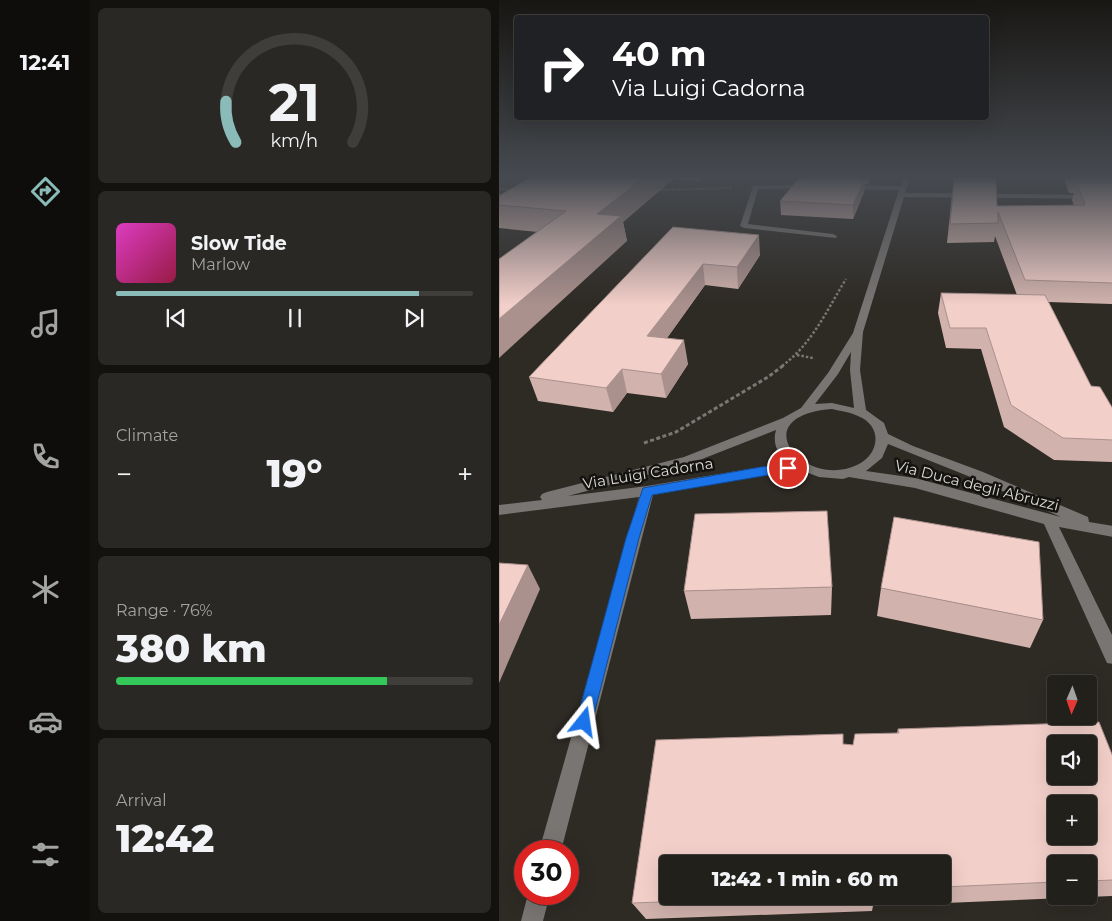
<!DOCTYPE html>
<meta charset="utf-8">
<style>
body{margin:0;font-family:Montserrat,sans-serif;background:#2a2824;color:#f1f3f6;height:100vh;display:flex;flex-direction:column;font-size:19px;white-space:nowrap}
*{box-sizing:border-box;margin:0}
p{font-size:16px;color:#a2a3a3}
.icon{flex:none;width:28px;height:28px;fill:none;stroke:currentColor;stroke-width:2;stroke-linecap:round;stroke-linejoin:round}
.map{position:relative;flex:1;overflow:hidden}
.panel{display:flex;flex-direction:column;gap:8px;padding:8px;background:#13120f;width:409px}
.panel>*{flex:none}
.hud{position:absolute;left:15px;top:15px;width:475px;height:105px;border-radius:5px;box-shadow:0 5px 20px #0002,0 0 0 1px #3f3e3a;background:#202124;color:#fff;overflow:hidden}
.needle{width:32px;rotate:182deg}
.controls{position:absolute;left:548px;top:675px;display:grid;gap:10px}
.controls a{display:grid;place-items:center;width:50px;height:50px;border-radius:5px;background:#22201b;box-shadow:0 5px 20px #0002,0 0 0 1px #3f3e3a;font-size:25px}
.speed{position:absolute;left:15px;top:840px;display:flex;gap:10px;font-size:25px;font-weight:700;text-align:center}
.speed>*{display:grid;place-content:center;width:65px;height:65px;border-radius:50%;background:#22201b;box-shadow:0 5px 20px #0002,0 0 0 1px #3f3e3a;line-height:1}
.speed .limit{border:8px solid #d22;background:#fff;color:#111}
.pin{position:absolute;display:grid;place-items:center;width:42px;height:42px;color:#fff;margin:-21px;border:2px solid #fff;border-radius:50%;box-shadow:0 1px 5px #0007}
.me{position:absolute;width:55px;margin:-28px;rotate:15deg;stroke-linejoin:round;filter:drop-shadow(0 0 4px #0008)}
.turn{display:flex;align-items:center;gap:18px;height:105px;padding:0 15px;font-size:22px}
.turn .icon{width:65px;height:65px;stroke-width:2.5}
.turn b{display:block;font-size:35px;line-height:42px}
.big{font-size:38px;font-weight:800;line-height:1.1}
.panel .widget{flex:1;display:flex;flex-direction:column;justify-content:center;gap:8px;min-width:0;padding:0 18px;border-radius:8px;background:#2a2824}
.panel .dial{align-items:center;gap:0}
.dial svg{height:130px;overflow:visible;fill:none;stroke:#3f3e3a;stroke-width:7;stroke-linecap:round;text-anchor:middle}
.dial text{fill:#f1f3f6;stroke:none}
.song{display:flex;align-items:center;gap:15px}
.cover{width:60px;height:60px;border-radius:8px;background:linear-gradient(135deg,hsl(310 70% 55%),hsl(340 70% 35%))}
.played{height:5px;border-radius:2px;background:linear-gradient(90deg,#8bbbb9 85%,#3f3e3a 85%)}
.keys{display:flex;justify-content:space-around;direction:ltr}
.heat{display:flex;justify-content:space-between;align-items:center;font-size:28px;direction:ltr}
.charge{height:8px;border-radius:4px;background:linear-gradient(90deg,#34c759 76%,#3f3e3a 0)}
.trip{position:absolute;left:160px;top:855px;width:292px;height:50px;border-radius:5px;background:#22201b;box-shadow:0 5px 20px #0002,0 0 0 1px #3f3e3a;font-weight:800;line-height:50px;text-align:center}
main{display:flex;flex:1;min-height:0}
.tabs{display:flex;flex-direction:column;width:90px;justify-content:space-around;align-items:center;background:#0e0d0b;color:#a2a3a3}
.tabs .icon{width:35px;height:35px}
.tabs .selected{color:#8bbbb9}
.tabs b{font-size:22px;color:#f1f3f6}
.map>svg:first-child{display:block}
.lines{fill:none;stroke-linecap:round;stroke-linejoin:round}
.path-far2{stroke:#7a7771;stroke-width:2;stroke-dasharray:2 1;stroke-linecap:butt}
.path-far1{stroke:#7a7771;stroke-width:2.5;stroke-dasharray:2.5 2;stroke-linecap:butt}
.path{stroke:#7a7771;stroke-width:3;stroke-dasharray:4 2.5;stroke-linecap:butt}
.minor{fill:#797573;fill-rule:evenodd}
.wall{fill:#d1b2ad;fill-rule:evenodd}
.shaded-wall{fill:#aa918d}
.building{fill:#f3cfc9;stroke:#aa918d;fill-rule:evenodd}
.route{fill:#1a73e8;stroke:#114b97}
.labels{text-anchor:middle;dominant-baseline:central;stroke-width:5;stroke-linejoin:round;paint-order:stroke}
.street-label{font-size:15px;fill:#dcdad5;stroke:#151310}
</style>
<main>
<nav class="tabs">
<b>12:41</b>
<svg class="icon selected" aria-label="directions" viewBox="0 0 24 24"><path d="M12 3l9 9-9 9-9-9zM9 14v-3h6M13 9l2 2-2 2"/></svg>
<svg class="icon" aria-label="music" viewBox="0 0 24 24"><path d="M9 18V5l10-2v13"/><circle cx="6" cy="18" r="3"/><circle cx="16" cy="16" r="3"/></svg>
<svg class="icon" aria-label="phone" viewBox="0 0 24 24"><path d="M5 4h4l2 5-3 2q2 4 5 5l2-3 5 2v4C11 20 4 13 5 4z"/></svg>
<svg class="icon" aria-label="climate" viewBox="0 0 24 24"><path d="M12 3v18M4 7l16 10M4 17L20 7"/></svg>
<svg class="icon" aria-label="car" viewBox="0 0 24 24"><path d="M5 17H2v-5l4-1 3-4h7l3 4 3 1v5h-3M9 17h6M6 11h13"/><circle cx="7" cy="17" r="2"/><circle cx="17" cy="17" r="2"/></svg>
<svg class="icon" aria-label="filters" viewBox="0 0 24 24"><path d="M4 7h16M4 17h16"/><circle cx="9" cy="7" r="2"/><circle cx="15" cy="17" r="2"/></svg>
</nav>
<section class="panel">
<div class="widget dial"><svg viewBox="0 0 100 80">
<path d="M14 69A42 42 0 1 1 86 69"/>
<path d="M14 69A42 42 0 0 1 8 44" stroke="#8bbbb9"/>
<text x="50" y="56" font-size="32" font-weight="700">21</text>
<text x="50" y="72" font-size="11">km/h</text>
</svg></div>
<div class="widget">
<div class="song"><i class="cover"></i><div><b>Slow Tide</b><p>Marlow</p></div></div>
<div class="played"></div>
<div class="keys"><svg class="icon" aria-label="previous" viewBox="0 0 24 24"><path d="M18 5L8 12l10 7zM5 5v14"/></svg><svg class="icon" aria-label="pause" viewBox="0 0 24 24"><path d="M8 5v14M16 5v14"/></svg><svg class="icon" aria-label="next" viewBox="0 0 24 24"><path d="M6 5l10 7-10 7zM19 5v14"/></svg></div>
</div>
<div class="widget"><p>Climate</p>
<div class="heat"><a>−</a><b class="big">19°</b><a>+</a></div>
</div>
<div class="widget"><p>Range · 76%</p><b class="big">380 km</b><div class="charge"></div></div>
<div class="widget"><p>Arrival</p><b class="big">12:42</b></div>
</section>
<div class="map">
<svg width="614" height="921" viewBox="0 0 614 921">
<rect width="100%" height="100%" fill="#2e2a24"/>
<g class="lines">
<!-- path-far2 -->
<g class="path-far2">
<polyline points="0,189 14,190"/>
<polyline points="158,190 232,188"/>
</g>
<!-- path-far1 -->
<g class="path-far1">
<polyline points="298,355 314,358"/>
<path d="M283 366C313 344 328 310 347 279"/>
</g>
<!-- path -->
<polyline class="path" points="145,443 177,432 269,377 285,365"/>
<!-- minor -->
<g class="minor">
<path d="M405 176H411L406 193 614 195V199L405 197 364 332 361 370 367 410 385 423 389 434 414 446 484 472 589 517 590 522 614 526V537L560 527 614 637V664L608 663 545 524 416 488 350 477 344 479 320 477 304 471 262 475 154 495 62 851H40L140 497 0 515V505L43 500 41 497 43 494 48 492 185 457 284 418 302 408 329 373 354 333 400 190 349 189 346 187 349 185 402 186ZM352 352 351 370 355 408 333 403 316 404 339 374ZM333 409C341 411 351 412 359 416 384 426 381 454 358 465 305 490 243 416 333 409ZM277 430C273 443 279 455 289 464L262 467 148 486 69 496 193 463ZM389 444 474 478 562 517 416 478 367 471 383 458Z"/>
<polygon points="309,185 312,187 311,188 259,189 249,224 334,234 338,236 337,238 245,228 241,226 254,186"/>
<polygon points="29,894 51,894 44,921 22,921"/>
</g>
</g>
<!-- wall -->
<g class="wall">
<polygon points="34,176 220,176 216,179 204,178 201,181 174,179 124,222 128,241 0,228 0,192 1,195"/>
<polygon points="306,176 372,176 369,184 366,184 365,192 354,219 282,215 281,201 306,178"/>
<polygon points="455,176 497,176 496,182 498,206 575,206 573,200 575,193 570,193 564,176 614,176 614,304 549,302 592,386 614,409 614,462 555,460 505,427 482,349 447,348 439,313 442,293 518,295 496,236 495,242 448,243"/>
<polygon points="174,227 261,255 239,289 206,285 168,338 189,364 167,398 128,393 114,412 39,401 30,377"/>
<polygon points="333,587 332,615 192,619 185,591"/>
<polygon points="382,588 544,620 531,648 378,616"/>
<path d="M399 729 614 757V896L374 906 373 911 147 919 133 903 344 744 354 745 398 733ZM444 864V896H169ZM556 864H589V896H556Z"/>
</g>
<!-- shaded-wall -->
<g class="shaded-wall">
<polygon points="147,176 174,176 174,179 124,222 128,241 0,358 0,319 98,214"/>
<polygon points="200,176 204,176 204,178 201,181"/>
<polygon points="369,176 372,176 369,184"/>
<polygon points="366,178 365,192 354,219 354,205"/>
<polygon points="260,235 261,255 239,289 238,267"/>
<polygon points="204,264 206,285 153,359 148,336"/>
<polygon points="185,340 189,364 167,398 162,374"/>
<polygon points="123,369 128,393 114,412 107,388"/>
<polygon points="29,565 41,589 0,683 0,625"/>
</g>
<!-- building -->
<g class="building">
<polygon points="34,176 147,176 98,214 122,216 0,319 0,259 67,211 0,205 0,196"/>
<polygon points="300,178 366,178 354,205 281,201"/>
<polygon points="455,182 497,182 498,206 586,205 578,183 614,183 614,283 526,280 499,212 499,223 451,224"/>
<polygon points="174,227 260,235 238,267 204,264 148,336 185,340 162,374 123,369 107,388 30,377"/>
<polygon points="442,293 546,295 592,386 601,387 614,409 614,440 564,438 512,405 487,328 451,328"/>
<polygon points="328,511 333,587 185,591 196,514"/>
<polygon points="395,517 540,542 544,620 382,588"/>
<polygon points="0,563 29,565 0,625"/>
<path d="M600 722 614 757V880L589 881V864H556V882L444 887V864H169V896H336L133 903 157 740 344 734V744L354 745 356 734 400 733 399 729ZM556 744H589V776H556ZM556 804H589V836H556Z"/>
</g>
<!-- sky -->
<linearGradient id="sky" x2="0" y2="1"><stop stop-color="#191714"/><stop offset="0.58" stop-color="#464a50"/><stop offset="1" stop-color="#464a50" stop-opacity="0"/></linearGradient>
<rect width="614" height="305" fill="url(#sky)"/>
<!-- route -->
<polygon class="route" points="289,464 293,465 295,468 293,471 153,495 140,538 93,722 91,728 85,731 79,728 77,722 127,538 144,488 262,467"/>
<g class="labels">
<!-- street labels -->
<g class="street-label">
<text transform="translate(149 473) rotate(-9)">Via Luigi Cadorna</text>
<text transform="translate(478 485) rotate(14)">Via Duca degli Abruzzi</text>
</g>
</g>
</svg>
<div class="controls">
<a><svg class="needle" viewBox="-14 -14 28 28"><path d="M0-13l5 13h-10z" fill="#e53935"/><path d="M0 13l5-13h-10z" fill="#a2a3a3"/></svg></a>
<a><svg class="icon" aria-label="sound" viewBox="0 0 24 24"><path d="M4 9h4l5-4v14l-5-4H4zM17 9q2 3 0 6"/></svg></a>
<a>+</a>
<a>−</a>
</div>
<div class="speed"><div class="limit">30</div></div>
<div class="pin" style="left:289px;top:468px;background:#d93025"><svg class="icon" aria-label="arrive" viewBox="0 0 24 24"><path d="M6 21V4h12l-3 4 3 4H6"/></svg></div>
<svg class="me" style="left:85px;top:722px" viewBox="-20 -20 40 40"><path d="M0-17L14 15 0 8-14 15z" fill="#1a73e8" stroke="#fff" stroke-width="4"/></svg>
<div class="trip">12:42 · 1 min · 60 m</div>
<div class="hud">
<div class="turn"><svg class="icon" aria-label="right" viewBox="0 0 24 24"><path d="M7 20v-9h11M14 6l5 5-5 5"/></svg><div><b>40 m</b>Via Luigi Cadorna</div></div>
</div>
</div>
</main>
